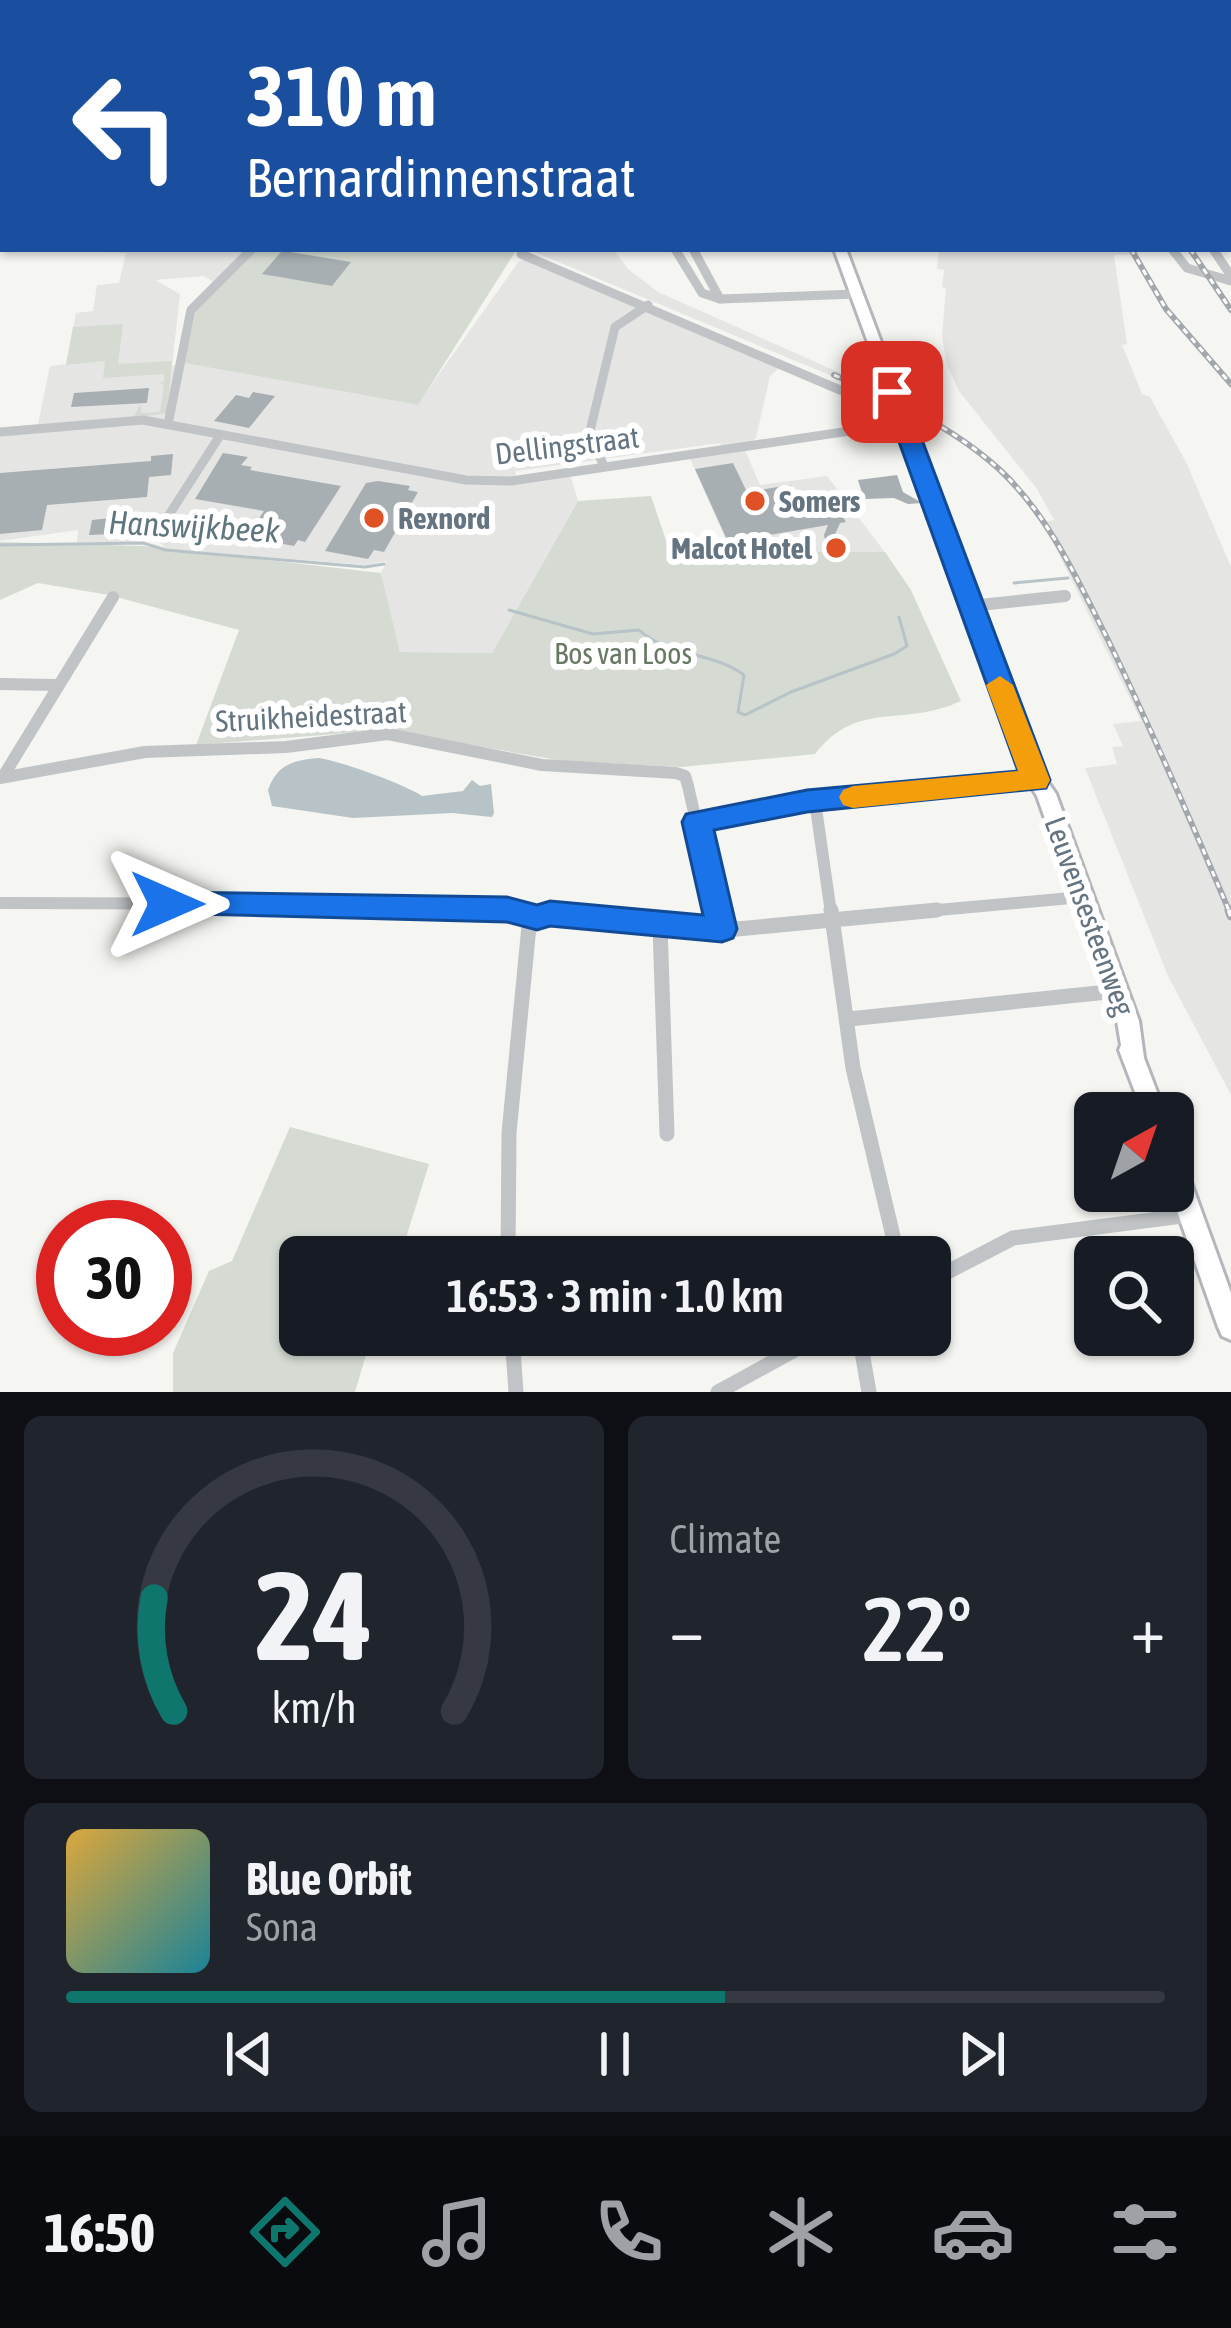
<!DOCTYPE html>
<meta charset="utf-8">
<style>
body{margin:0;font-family:"Asap Condensed",sans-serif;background:#20242c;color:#f1f3f6;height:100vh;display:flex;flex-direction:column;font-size:45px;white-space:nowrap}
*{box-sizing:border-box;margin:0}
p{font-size:39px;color:#9ea1a6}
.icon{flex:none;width:66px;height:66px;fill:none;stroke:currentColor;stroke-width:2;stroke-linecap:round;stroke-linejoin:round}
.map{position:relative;height:1392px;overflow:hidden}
.drawer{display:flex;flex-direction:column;gap:24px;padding:24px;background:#0d0f14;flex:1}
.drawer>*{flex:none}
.banner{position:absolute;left:0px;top:0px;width:1233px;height:252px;box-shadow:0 3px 9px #0004;background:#1a4fa0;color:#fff;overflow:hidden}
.needle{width:78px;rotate:40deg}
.controls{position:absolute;left:1074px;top:1092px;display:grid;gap:24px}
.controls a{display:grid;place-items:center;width:120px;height:120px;border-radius:18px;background:#171b24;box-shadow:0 3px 9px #0004;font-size:60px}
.speed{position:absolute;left:36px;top:1200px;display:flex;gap:24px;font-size:60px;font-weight:700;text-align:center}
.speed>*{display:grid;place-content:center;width:156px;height:156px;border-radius:50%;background:#171b24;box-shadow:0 3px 9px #0004;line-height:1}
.speed .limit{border:18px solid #d22;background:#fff;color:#111}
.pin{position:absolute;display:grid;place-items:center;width:102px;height:102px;color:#fff;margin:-51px;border-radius:24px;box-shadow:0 6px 18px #0006}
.me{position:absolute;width:132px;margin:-66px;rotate:90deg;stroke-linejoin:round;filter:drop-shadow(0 0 9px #0008)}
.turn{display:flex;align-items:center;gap:42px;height:252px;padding:0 48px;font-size:54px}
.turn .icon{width:156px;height:156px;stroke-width:2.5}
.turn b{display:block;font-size:84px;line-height:102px}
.big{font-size:90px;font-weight:600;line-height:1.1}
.drawer .widget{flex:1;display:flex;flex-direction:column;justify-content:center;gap:18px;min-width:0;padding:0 42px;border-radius:18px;background:#20242c}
.drawer .dial{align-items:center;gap:0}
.dial svg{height:312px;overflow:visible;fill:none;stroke:#363941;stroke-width:7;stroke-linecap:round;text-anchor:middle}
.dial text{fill:#f1f3f6;stroke:none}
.song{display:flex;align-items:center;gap:36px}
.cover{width:144px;height:144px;border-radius:18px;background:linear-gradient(135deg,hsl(40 70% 55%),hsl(190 70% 35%))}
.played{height:12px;border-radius:6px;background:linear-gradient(90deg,#0f766e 60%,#363941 60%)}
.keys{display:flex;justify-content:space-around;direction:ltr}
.heat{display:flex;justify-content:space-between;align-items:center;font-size:66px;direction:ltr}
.drawer .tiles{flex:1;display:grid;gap:24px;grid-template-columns:1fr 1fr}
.widget:last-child{grid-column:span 2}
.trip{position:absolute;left:279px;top:1236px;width:672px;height:120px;border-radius:18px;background:#171b24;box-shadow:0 3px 9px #0004;font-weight:600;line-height:120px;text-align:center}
.dock{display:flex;height:192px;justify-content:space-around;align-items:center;background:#090b0e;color:#9ea1a6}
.dock .icon{width:84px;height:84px}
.dock .active{color:#0f766e}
.dock b{font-size:54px;color:#f1f3f6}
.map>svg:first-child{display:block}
.built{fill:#e5e6e4}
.green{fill:#d5dbd2}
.water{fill:#b7c3c7}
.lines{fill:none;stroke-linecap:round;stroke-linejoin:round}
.stream{stroke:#b7c3c7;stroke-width:3}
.building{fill:#a7afb3}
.primary-casing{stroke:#b3b7bb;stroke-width:6}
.minor-far3{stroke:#c0c4c7;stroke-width:8}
.minor-far2{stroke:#c0c4c7;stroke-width:9}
.minor-far1{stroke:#c0c4c7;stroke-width:12}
.minor{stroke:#c0c4c7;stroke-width:15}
.primary{fill:#fff;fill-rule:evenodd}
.rail-far1-casing{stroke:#a1a7ac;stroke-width:6}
.rail-casing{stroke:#a1a7ac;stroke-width:9}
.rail-far1{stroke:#fff;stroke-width:3;stroke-dasharray:6;stroke-linecap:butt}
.rail{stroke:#fff;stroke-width:4.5;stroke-dasharray:12;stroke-linecap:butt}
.route{fill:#1a73e8;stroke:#114b97;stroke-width:3}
.slow{fill:#f59e0b}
.poi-dot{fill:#df5226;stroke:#fff;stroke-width:4.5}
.labels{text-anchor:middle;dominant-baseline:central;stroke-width:12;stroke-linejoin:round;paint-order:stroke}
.street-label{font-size:30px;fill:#647481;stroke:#fff}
.poi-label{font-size:30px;font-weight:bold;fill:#647481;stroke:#fff;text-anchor:start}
.park-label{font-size:30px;fill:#677963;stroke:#fff}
.water-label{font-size:33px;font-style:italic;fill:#5f767f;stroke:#fff}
</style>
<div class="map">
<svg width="1231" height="1392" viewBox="0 0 1231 1392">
<rect width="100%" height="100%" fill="#f5f5f1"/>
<!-- built -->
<g class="built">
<polygon points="56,249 248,249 213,282 204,276 155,280 180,294 172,366 184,363 417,405 519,261 526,260 779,368 770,376 756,438 744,448 760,485 827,476 884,551 852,577 735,560 690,459 725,454 720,443 516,471 514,480 570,474 578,501 492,653 400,652 381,573 387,561 365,565 166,549 158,541 172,521 161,520 145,542 77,542 78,530 0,541 0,428 38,424 50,366 66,364 76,313 93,311 97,285 119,283 126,253"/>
<polygon points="527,249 613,249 628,269 658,292 856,380 851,384"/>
<polygon points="939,249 1129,249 1131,255 1114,255 1127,344 1122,345 1142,394 1150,397 1186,462 1231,567 1231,1095 1168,976 1085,768 1117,764 1112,747 1123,746 1113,724 1141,721 1043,522 1054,520 1037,489 959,391 947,365 942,337 946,288 942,287 944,270 937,269"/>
</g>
<!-- green -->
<g class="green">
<polygon points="255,249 508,249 515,252 418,405 184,363 197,306"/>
<polygon points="123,324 118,364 172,361 167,413 133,418 141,404 141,413 160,412 164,385 159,382 164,382 164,374 103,378 105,361 66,365 73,327"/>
<path d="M651 496 670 552H885L911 590 961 701C903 728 858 699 815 754L681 767 563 761 385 730 196 745 239 630 109 595 38 583 0 600V542L144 546 381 573 400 652 492 653 578 501Z"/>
<polygon points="290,1127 429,1164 400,1257 300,1257 300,1335 372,1335 355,1392 173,1392 173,1353 209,1271 232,1261"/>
</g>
<!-- water -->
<path class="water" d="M319 758C343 762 404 784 422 796L463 791 472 780 480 786 491 784 494 813 492 817 452 813 353 818 272 806 268 790C277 764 294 760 319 758Z"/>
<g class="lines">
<!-- stream -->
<g class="stream">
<polyline points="0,545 143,543 166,550 365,567 384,564"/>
<polyline points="1014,583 1068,578"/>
<path d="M509 610 593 634 639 630C669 657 711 651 744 675L738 712 745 715 791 692 894 654 907 646 899 617"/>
</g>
</g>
<!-- building -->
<g class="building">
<polygon points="281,252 290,252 351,262 332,286 262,274"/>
<polygon points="149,388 147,403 71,407 74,393"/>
<polygon points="253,392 275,396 249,428 214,421 236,395 249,398"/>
<polygon points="223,453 248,457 241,465 252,467 250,470 341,486 305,542 298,540 294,546 246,537 264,511 195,499"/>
<polygon points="173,454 171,475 149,477 147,497 47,505 42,530 0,534 0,473 151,461 151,456"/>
<polygon points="733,463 747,492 791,485 801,504 832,499 846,522 840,523 832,541 842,540 846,555 829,557 824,535 828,525 728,542 695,469"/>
<polygon points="897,475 903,492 922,503 908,504 894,498 864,499 858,480"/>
<polygon points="378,481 410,486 408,490 418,492 384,552 374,550 368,559 325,551 366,483"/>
<polygon points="129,516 139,522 137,533 89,535 92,520"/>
</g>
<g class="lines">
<!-- primary casing -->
<g class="primary-casing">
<g id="primary">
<polygon points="744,0 754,0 755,3 745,3"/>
<polygon points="834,249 846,249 1045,778 1056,794 1139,1021 1144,1058 1165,1113 1143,1113 1119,1050 1121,1045 1117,1021 1037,796 1027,780"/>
<polygon points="1173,1155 1181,1158 1185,1166 1231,1293 1231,1340 1222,1336 1218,1327 1170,1191 1173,1191"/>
</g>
</g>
<!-- minor-far3 -->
<polyline class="minor-far3" points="1193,0 1214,3"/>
<!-- minor-far2 -->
<g class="minor-far2">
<polyline points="675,249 702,293 720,299 856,294"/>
<polyline points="693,249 720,299"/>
<polyline points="1172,249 1187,268 1231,281"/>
<polyline points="1213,249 1229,273 1228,280"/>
<polyline points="521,254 901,416"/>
<polyline points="168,424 191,310 252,249"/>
<polyline points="0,432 143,420 466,480 511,481 904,423"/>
<polyline points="604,466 589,435 615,327 648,305"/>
<polyline points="158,532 219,437"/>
</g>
<!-- minor-far1 -->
<g class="minor-far1">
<polyline points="970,606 1065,596"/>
<polyline points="0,684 57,685"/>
<polyline points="4,775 113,597"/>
<polyline points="0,778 145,752 286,747 388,734 542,765 676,773 685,776 688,786 717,913"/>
<polyline points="815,801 831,913"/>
<polyline points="697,822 807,801 1036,780"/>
<polyline points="0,903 350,904 522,913"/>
<polyline points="549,913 555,913"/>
<polyline points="905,913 1082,897"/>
</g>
<!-- minor -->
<g class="minor">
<polyline points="509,910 537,917 550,913 737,929 937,910"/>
<polyline points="717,910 721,929"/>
<polyline points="831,910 853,1068 898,1257"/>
<polyline points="660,926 667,1134"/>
<polyline points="849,1019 1117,991"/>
<polyline points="508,1257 509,1133 529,926 537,917"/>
<polyline points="930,1281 1013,1238 1190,1215"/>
<polyline points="512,1335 516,1392"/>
<polyline points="859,1335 869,1392"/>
<polyline points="718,1392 822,1335"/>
</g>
<!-- primary -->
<use href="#primary" class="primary"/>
<!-- rail-far1 casing -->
<g class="rail-far1-casing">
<g id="rail-far1">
<polyline points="1007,0 1011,3"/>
<polyline points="1131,249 1166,309 1231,384"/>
<polyline points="1190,249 1231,310"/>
<path d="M834 375C893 400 952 426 1000 470 1049 516 1077 579 1107 638 1151 728 1191 821 1230 913"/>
</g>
</g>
<!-- rail casing -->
<g class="rail-casing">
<polyline id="rail" points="1229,910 1231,916"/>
</g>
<!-- rail-far1 -->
<use href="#rail-far1" class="rail-far1"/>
<!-- rail -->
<use href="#rail" class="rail"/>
</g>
<!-- route -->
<polygon class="route" points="892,386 904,392 1050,780 1046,788 807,812 714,830 737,929 733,938 722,942 550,926 537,930 507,922 156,913 152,904 156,895 167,892 507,897 537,905 550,901 703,915 682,822 686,814 807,790 1018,771 881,392"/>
<!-- slow -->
<polygon class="slow" points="1000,676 1013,685 1050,780 1046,788 853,808 843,805 839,797 843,790 853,786 1018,771 986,685"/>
<!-- markers -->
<g class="poi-dot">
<circle cx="755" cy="501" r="12"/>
<circle cx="374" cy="518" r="12"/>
<circle cx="836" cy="548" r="12"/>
</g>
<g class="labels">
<!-- street labels -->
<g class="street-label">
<text transform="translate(567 445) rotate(-7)">Dellingstraat</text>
<text transform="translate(311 716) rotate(-3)">Struikheidestraat</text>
<text transform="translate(1090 916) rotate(70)">Leuvensesteenweg</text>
</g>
<!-- poi labels -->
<g class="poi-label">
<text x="779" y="501">Somers</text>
<text x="398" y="518">Rexnord</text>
<text x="812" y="548" text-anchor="end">Malcot Hotel</text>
</g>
<!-- park labels -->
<g class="park-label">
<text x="623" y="653">Bos van Loos</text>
</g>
<!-- water labels -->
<g class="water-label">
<text transform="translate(194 526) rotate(3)">Hanswijkbeek</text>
</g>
</g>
</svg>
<div class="controls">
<a><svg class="needle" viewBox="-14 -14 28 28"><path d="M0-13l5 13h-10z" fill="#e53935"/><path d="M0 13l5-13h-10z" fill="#9ea1a6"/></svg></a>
<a><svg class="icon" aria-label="search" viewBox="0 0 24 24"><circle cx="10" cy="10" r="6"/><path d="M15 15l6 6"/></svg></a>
</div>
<div class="speed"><div class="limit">30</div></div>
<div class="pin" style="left:892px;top:392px;background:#d93025"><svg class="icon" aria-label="arrive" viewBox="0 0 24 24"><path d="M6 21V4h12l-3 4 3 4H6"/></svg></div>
<svg class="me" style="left:167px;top:904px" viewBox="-20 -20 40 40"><path d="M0-17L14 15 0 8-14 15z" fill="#1a73e8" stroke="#fff" stroke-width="4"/></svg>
<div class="trip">16:53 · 3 min · 1.0 km</div>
<div class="banner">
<div class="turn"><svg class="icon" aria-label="left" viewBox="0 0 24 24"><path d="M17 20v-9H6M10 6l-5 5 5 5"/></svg><div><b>310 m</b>Bernardinnenstraat</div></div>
</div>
</div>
<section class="drawer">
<div class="tiles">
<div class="widget dial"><svg viewBox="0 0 100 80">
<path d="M14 69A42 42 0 1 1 86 69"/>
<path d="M14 69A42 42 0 0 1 9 40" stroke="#0f766e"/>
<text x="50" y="56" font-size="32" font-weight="700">24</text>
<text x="50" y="72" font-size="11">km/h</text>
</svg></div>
<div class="widget"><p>Climate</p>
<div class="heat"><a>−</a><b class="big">22°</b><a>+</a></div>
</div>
<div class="widget">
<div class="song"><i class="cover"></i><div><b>Blue Orbit</b><p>Sona</p></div></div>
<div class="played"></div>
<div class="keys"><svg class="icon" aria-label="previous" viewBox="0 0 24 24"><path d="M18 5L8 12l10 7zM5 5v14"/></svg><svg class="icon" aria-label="pause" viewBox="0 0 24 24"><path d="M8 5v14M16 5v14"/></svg><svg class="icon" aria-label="next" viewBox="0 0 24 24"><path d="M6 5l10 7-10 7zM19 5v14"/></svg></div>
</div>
</div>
</section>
<nav class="dock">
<b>16:50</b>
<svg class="icon active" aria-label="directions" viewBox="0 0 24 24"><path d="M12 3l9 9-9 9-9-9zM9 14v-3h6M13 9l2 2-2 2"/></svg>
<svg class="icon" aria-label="music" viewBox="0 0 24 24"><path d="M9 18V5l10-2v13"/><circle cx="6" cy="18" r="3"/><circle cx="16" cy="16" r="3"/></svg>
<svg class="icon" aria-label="phone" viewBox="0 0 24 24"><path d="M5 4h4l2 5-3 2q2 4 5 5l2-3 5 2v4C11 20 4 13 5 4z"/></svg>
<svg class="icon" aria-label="climate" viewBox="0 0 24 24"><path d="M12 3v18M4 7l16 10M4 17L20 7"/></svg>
<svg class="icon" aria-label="car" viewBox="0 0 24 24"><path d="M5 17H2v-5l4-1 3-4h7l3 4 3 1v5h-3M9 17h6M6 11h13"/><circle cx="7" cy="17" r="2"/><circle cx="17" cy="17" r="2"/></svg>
<svg class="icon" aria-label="filters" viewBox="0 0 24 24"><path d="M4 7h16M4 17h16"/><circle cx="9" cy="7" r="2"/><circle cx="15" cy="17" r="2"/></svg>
</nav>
